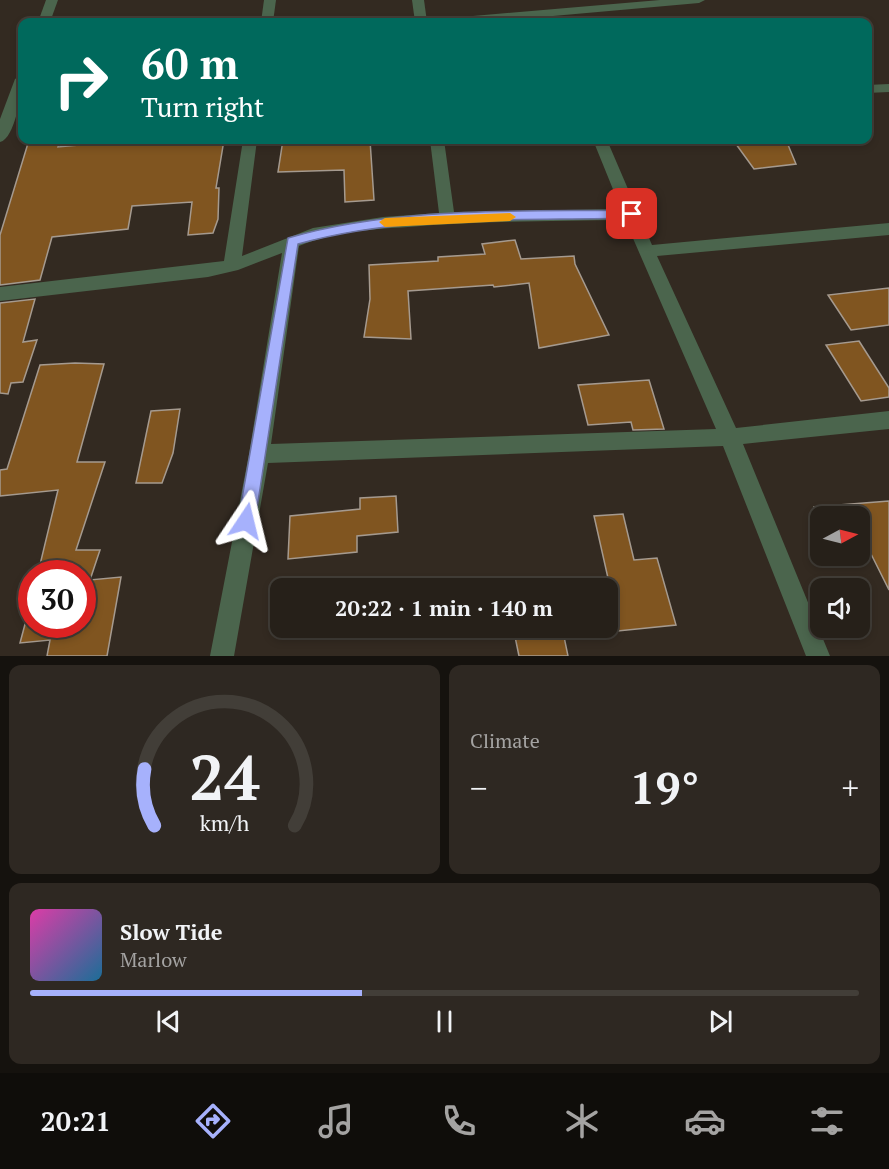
<!DOCTYPE html>
<meta charset="utf-8">
<style>
body{margin:0;font-family:"PT Serif",serif;background:#2e2822;color:#f1f3f6;height:100vh;display:flex;flex-direction:column;font-size:22px;white-space:nowrap}
*{box-sizing:border-box;margin:0}
p{font-size:20px;color:#a4a3a2}
.icon{flex:none;width:33px;height:33px;fill:none;stroke:currentColor;stroke-width:2;stroke-linecap:round;stroke-linejoin:round}
.map{position:relative;height:656px;overflow:hidden}
.drawer{display:flex;flex-direction:column;gap:9px;padding:9px;background:#15120e;flex:1}
.drawer>*{flex:none}
.guide{position:absolute;left:18px;top:18px;width:854px;height:126px;border-radius:12px;box-shadow:0 3px 9px #0003,0 0 0 2px #423e38;background:#00695c;color:#fff;overflow:hidden}
.needle{width:39px;rotate:83deg}
.buttons{position:absolute;left:810px;top:506px;display:grid;gap:12px}
.buttons a{display:grid;place-items:center;width:60px;height:60px;border-radius:12px;background:#262019;box-shadow:0 3px 9px #0003,0 0 0 2px #423e38;font-size:30px}
.speed{position:absolute;left:18px;top:560px;display:flex;gap:12px;font-size:30px;font-weight:700;text-align:center}
.speed>*{display:grid;place-content:center;width:78px;height:78px;border-radius:50%;background:#262019;box-shadow:0 3px 9px #0003,0 0 0 2px #423e38;line-height:1}
.speed .limit{border:9px solid #d22;background:#fff;color:#111}
.pin{position:absolute;display:grid;place-items:center;width:51px;height:51px;color:#fff;margin:-26px;border-radius:12px;box-shadow:0 3px 9px #0006}
.me{position:absolute;width:66px;margin:-33px;rotate:10deg;stroke-linejoin:round;filter:drop-shadow(0 0 4px #0008)}
.turn{display:flex;align-items:center;gap:21px;height:126px;padding:0 24px;font-size:27px}
.turn .icon{width:78px;height:78px;stroke-width:2.5}
.turn b{display:block;font-size:42px;line-height:51px}
.big{font-size:45px;font-weight:800;line-height:1.1}
.drawer .widget{flex:1;display:flex;flex-direction:column;justify-content:center;gap:9px;min-width:0;padding:0 21px;border-radius:12px;background:#2e2822}
.drawer .dial{align-items:center;gap:0}
.dial svg{height:156px;overflow:visible;fill:none;stroke:#423e38;stroke-width:7;stroke-linecap:round;text-anchor:middle}
.dial text{fill:#f1f3f6;stroke:none}
.song{display:flex;align-items:center;gap:18px}
.cover{width:72px;height:72px;border-radius:9px;background:linear-gradient(135deg,hsl(320 70% 55%),hsl(200 70% 35%))}
.played{height:6px;border-radius:3px;background:linear-gradient(90deg,#a6b1fc 40%,#423e38 40%)}
.keys{display:flex;justify-content:space-around;direction:ltr}
.heat{display:flex;justify-content:space-between;align-items:center;font-size:33px;direction:ltr}
.drawer .tiles{flex:1;display:grid;gap:9px;grid-template-columns:1fr 1fr}
.widget:last-child{grid-column:span 2}
.trip{position:absolute;left:270px;top:578px;width:348px;height:60px;border-radius:12px;background:#262019;box-shadow:0 3px 9px #0003,0 0 0 2px #423e38;font-weight:800;line-height:60px;text-align:center}
.tab-bar{display:flex;height:96px;justify-content:space-around;align-items:center;background:#0f0d0a;color:#a4a3a2}
.tab-bar .icon{width:42px;height:42px}
.tab-bar .on{color:#a6b1fc}
.tab-bar b{font-size:27px;color:#f1f3f6}
.map>svg:first-child{display:block}
.building{fill:#805520;stroke:#a59a8f;stroke-width:1.5}
.lines{fill:none;stroke-linecap:round;stroke-linejoin:round}
.street{fill:#4b654d;fill-rule:evenodd}
.route{fill:#a6b1fc;stroke:#6c73a4;stroke-width:1.5}
.slow{fill:#f59e0b}
</style>
<div class="map">
<svg width="889" height="656" viewBox="0 0 889 656">
<rect width="100%" height="100%" fill="#332a21"/>
<!-- building -->
<g class="building">
<polygon points="29,140 60,140 58,147 136,140 224,140 216,188 219,188 218,219 213,233 188,235 192,202 132,206 128,229 52,237 40,280 0,285 0,235"/>
<polygon points="283,140 370,140 374,200 345,202 344,170 278,172"/>
<polygon points="733,140 786,140 796,164 754,169"/>
<polygon points="515,240 521,259 574,256 575,264 609,335 539,348 529,283 494,287 493,285 408,291 411,339 364,337 370,299 369,265 438,261 438,257 485,254 482,244"/>
<polygon points="889,288 889,325 851,330 828,295"/>
<polygon points="35,299 23,342 37,340 23,382 11,383 8,394 0,393 0,303"/>
<polygon points="859,341 889,388 889,397 861,401 826,345"/>
<polygon points="75,363 104,364 77,462 105,462 76,550 100,550 90,580 121,577 107,656 47,656 50,640 20,643 32,598 32,624 82,624 82,573 38,573 58,490 0,496 0,470 7,469 40,365"/>
<polygon points="649,380 664,429 633,430 631,422 588,425 578,385"/>
<polygon points="180,409 173,453 162,483 136,483 151,411"/>
<polygon points="396,496 398,532 357,536 357,552 288,559 290,516 360,509 360,498"/>
<polygon points="889,501 889,590 867,546 860,547 860,516 820,516 820,523 814,507"/>
<polygon points="623,514 634,560 657,558 676,625 608,632 608,578 594,516"/>
<polygon points="513,627 562,627 568,656 519,656"/>
</g>
<g class="lines">
<!-- street -->
<g class="street">
<polygon points="46,0 58,0 50,22 38,22"/>
<polygon points="264,0 276,0 273,22 261,22"/>
<polygon points="412,0 424,0 427,22 415,22"/>
<polygon points="660,0 705,0 699,3 485,22 444,22 450,18"/>
<path d="M22 75C23 89 15 139 0 142V119L15 79Z"/>
<polygon points="889,84 889,92 867,93 867,85"/>
<path d="M243 140H257L242 256 313 228 383 217 439 213 430 140H444L454 212 621 209 593 140H607L652 245 889 223V235L657 256 736 428 889 411V429L743 444 830 656H806L723 446 268 463 234 656H210L249 454 282 253 238 270 208 277 0 301V287L224 261ZM625 220 716 429 271 444 299 246C333 232 372 229 408 227 480 221 553 221 625 220Z"/>
</g>
</g>
<!-- route -->
<path class="route" d="M632 210 637 214 632 218C522 221 404 214 298 244L255 521 252 527 246 529 241 527 238 521 288 238C398 206 517 212 632 210Z"/>
<!-- slow -->
<polygon class="slow" points="510,213 516,217 510,221 385,227 379,222 385,218"/>
</svg>
<div class="buttons">
<a><svg class="needle" viewBox="-14 -14 28 28"><path d="M0-13l5 13h-10z" fill="#e53935"/><path d="M0 13l5-13h-10z" fill="#a4a3a2"/></svg></a>
<a><svg class="icon" aria-label="sound" viewBox="0 0 24 24"><path d="M4 9h4l5-4v14l-5-4H4zM17 9q2 3 0 6"/></svg></a>
</div>
<div class="speed"><div class="limit">30</div></div>
<div class="pin" style="left:632px;top:214px;background:#d93025"><svg class="icon" aria-label="arrive" viewBox="0 0 24 24"><path d="M6 21V4h12l-3 4 3 4H6"/></svg></div>
<svg class="me" style="left:246px;top:521px" viewBox="-20 -20 40 40"><path d="M0-17L14 15 0 8-14 15z" fill="#a6b1fc" stroke="#fff" stroke-width="4"/></svg>
<div class="trip">20:22 · 1 min · 140 m</div>
<div class="guide">
<div class="turn"><svg class="icon" aria-label="right" viewBox="0 0 24 24"><path d="M7 20v-9h11M14 6l5 5-5 5"/></svg><div><b>60 m</b>Turn right</div></div>
</div>
</div>
<section class="drawer">
<div class="tiles">
<div class="widget dial"><svg viewBox="0 0 100 80">
<path d="M14 69A42 42 0 1 1 86 69"/>
<path d="M14 69A42 42 0 0 1 9 40" stroke="#a6b1fc"/>
<text x="50" y="56" font-size="32" font-weight="700">24</text>
<text x="50" y="72" font-size="11">km/h</text>
</svg></div>
<div class="widget"><p>Climate</p>
<div class="heat"><a>−</a><b class="big">19°</b><a>+</a></div>
</div>
<div class="widget">
<div class="song"><i class="cover"></i><div><b>Slow Tide</b><p>Marlow</p></div></div>
<div class="played"></div>
<div class="keys"><svg class="icon" aria-label="previous" viewBox="0 0 24 24"><path d="M18 5L8 12l10 7zM5 5v14"/></svg><svg class="icon" aria-label="pause" viewBox="0 0 24 24"><path d="M8 5v14M16 5v14"/></svg><svg class="icon" aria-label="next" viewBox="0 0 24 24"><path d="M6 5l10 7-10 7zM19 5v14"/></svg></div>
</div>
</div>
</section>
<nav class="tab-bar">
<b>20:21</b>
<svg class="icon on" aria-label="directions" viewBox="0 0 24 24"><path d="M12 3l9 9-9 9-9-9zM9 14v-3h6M13 9l2 2-2 2"/></svg>
<svg class="icon" aria-label="music" viewBox="0 0 24 24"><path d="M9 18V5l10-2v13"/><circle cx="6" cy="18" r="3"/><circle cx="16" cy="16" r="3"/></svg>
<svg class="icon" aria-label="phone" viewBox="0 0 24 24"><path d="M5 4h4l2 5-3 2q2 4 5 5l2-3 5 2v4C11 20 4 13 5 4z"/></svg>
<svg class="icon" aria-label="climate" viewBox="0 0 24 24"><path d="M12 3v18M4 7l16 10M4 17L20 7"/></svg>
<svg class="icon" aria-label="car" viewBox="0 0 24 24"><path d="M5 17H2v-5l4-1 3-4h7l3 4 3 1v5h-3M9 17h6M6 11h13"/><circle cx="7" cy="17" r="2"/><circle cx="17" cy="17" r="2"/></svg>
<svg class="icon" aria-label="filters" viewBox="0 0 24 24"><path d="M4 7h16M4 17h16"/><circle cx="9" cy="7" r="2"/><circle cx="15" cy="17" r="2"/></svg>
</nav>
